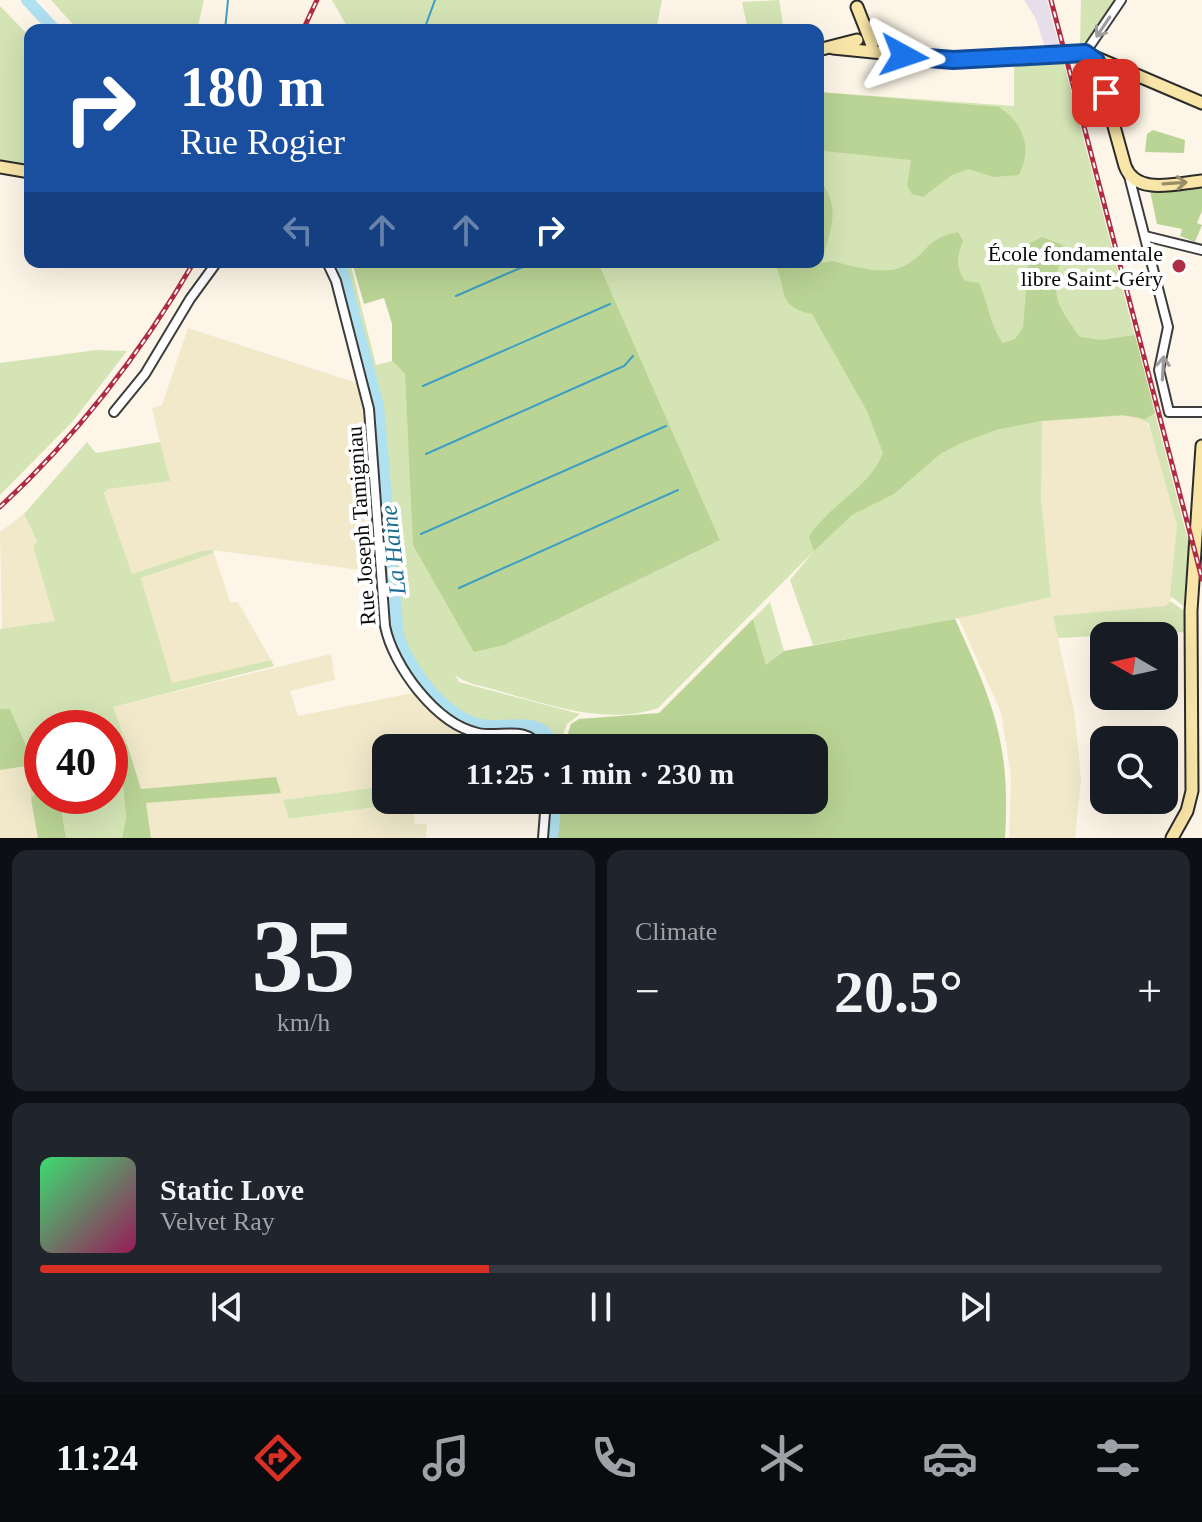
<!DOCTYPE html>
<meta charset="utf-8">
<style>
body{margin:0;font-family:"Times New Roman",serif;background:#20242c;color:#f1f3f6;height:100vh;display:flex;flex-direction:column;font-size:30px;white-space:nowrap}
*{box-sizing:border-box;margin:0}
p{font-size:26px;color:#9ea1a6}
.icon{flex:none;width:44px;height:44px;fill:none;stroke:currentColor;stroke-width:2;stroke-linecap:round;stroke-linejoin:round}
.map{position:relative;height:838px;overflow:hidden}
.drawer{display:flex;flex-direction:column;gap:12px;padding:12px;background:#0d0f14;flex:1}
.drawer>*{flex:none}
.guide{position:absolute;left:24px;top:24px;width:800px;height:244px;border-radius:16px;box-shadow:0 8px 32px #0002;background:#1a4fa0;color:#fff;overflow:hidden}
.needle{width:52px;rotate:279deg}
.fabs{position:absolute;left:1090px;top:622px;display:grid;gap:16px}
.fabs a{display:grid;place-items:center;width:88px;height:88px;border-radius:16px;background:#171b24;box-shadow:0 8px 32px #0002;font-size:40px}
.speed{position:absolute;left:24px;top:710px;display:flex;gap:16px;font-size:40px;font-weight:700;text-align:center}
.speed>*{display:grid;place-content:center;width:104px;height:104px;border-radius:50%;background:#171b24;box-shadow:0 8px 32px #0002;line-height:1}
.speed .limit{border:12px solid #d22;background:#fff;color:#111}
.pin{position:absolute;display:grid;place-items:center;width:68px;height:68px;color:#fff;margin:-34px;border-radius:16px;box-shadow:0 4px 12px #0006}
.me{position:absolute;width:88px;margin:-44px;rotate:95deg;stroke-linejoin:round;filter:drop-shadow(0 0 6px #0008)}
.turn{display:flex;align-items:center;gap:28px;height:168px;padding:0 24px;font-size:36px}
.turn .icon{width:104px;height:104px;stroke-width:2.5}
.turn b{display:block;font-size:56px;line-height:68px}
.lanes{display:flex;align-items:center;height:76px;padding:0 24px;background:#0003;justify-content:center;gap:40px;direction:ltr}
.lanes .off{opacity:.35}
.big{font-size:60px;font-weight:700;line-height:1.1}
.drawer .widget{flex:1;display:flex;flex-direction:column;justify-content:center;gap:12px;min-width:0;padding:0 28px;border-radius:16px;background:#20242c}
.drawer .dial{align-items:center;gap:0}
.dial b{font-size:104px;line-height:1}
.song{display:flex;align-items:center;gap:24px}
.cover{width:96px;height:96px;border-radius:12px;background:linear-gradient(135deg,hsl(140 70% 55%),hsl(330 70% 35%))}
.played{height:8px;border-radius:4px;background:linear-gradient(90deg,#d93025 40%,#363941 40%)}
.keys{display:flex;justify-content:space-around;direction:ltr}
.heat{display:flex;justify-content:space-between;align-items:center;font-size:44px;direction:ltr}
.drawer .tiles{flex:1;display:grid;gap:12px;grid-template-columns:1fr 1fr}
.widget:last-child{grid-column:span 2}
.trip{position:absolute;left:372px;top:734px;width:456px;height:80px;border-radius:16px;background:#171b24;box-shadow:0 8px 32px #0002;font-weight:700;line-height:80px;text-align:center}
.dock{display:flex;height:128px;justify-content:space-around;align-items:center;background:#090b0e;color:#9ea1a6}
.dock .icon{width:56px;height:56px}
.dock .selected{color:#d93025}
.dock b{font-size:36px;color:#f1f3f6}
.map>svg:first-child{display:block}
.industrial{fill:#e6dee8}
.farmland{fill:#f1e9ca}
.green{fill:#d4e4b5}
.forest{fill:#bad495}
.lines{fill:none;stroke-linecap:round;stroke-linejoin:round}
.stream{stroke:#3d9fc3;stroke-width:2}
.river{stroke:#b0e1f1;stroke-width:12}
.street-casing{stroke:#3d3d3d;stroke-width:12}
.secondary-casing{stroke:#2c2c2c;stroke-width:15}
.street{stroke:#fff;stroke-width:8}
.secondary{stroke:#f9e5a7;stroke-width:11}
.rail-casing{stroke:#af2d44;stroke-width:5}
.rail{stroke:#fff;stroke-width:2;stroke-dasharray:6;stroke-linecap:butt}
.oneway{stroke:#9d9d9d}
.oneway2{stroke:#998d68}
.route-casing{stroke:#114b97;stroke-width:20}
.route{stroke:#1a73e8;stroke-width:14}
.poi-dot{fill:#af2d44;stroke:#fff;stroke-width:3}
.labels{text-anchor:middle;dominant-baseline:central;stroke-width:8;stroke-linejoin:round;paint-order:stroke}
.poi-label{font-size:22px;fill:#0a0a0a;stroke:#fff;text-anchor:end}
.street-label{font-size:22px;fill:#0a0a0a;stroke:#fff}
.water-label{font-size:24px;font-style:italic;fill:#1d6d91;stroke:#fff}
</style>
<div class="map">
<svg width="1202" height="838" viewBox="0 0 1202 838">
<rect width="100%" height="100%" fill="#fdf6e8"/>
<!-- industrial -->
<polygon class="industrial" points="1024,0 1047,0 1060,49 1046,51 1036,19"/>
<!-- farmland -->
<g class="farmland">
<polygon points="188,328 363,385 382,573 213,550 132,574 104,493 108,489 169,481 152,408 162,405"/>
<polygon points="1122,415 1140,416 1153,431 1177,525 1171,599 1167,606 1127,612 1053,616 1074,711 1079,756 1081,780 1075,838 1009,838 1011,776 1001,712 958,617 1051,597 1041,498 1041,421"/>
<polygon points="24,514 37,543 33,546 56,621 2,629 0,532"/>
<polygon points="214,553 230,602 238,602 271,660 172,684 141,578"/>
<polygon points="331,654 335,680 290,691 298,716 418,692 524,737 538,748 386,748 386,786 283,800 290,819 413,802 415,824 427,824 426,838 151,838 146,803 280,792 276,777 141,789 112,707"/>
<polygon points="27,766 38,838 0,838 0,770"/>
</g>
<!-- green -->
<g class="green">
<polygon points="51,0 204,0 197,30 78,30"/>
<polygon points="332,0 662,0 656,30 349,30"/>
<polygon points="779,0 784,30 748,30 742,2"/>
<polygon points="1081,0 1119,0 1089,44 1080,44"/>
<polygon points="0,6 30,37 30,166 0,161"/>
<path d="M1063 60 1194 563 1191 611 1170 596 1177 525 1149 424 1134 415 1042 421 1041 498 1051 597 933 624 813 645 790 580 814 551 658 708C607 726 546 704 496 690 483 686 466 684 455 675L459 682 580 714 567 724 558 748H543L538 739 476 731 455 720 407 673 389 636 373 417 330 262H350L376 365 392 361 405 374 409 448 720 540 598 262H818V92L1014 106V63Z"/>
<polygon points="96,350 127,351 73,421 0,495 0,363"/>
<polygon points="87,442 96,453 160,442 170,481 108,489 104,493 132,574 202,551 213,550 214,553 141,578 172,683 271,660 274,666 113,707 127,744 119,746 126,819 122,837 128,838 66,838 59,796 110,796 110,728 42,728 42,788 31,799 26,745 10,709 0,709 0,629 55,621 33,546 37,542 24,514"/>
<polygon points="1170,601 1183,610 1187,632 1058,638 1053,616 1166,606"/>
<polygon points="770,602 784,651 766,666 753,619"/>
<polygon points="386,786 386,800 413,802 289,819 283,800"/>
</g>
<!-- forest -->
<g class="forest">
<path d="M818 92 999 107C1023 123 1033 147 1019 175L994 177 968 169 952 175 923 197 912 194 907 186 911 160 824 151 818 156Z"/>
<polygon points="1153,130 1185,140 1184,153 1145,152 1147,134"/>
<path d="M818 176C843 212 830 225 822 263L832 261C853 266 886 277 906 265 929 252 926 238 958 232L963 241C957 256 955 266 965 281L979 283C989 304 989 324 1003 343L1015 339 1023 328 1030 243 1042 237 1063 245C1053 295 1050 296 1080 337L1101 340 1135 335 1155 413 1145 419 1122 415 1041 421 996 430 959 444 940 454 894 494 852 515 814 551 809 537C828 505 870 488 883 453L867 411 812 314C774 306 790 289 773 262H818Z"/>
<polygon points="1202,186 1202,211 1197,223 1202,225 1195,242 1180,236 1182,229 1157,224 1150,191"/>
<polygon points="352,262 598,262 720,540 504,645 474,652 413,545 405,374 392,361 392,324 384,298 364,304"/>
<path d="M753 619 766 665 784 651 955 619C993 702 1011 744 1005 838H555L559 800H814V748H563L571 724 579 719 659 713Z"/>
<polygon points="0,709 10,709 26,745 27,766 0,770"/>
<polygon points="127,744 141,789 276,777 281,793 146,803 151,838 122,838 126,818 119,746"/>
<polygon points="39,788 42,796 59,796 66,838 38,838 31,799"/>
</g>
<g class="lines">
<!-- stream -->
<g class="stream">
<polyline points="225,30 228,0"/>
<polyline points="424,30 435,0"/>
<polyline points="456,296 534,262"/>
<polyline points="423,386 610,304"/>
<polyline points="426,454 624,366 633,356"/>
<polyline points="421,534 666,426"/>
<polyline points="459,588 678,490"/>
</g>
<!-- river -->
<g class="river">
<polyline points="27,0 55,30"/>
<path d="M340 262 378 406 398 636C411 671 440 711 476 724 501 733 544 710 553 748"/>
<polyline points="552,838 556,800"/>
</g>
<!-- street casing -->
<g class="street-casing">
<g id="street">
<polyline points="1085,53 1121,0"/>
<polyline points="1106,93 1133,71"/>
<polyline points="1129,176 1168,327 1159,370 1169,412 1202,412"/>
<polyline points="1145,236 1202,250"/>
<path d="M327 262 336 281 369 409 385 626C393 666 436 724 478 733 500 738 527 724 540 748"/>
<polyline points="114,412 145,374 190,299 217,262"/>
<polyline points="543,838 546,800"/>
</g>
</g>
<!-- secondary casing -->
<g class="secondary-casing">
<g id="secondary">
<polyline points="857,7 872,45"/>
<polyline points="833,48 953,60 1085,53 1202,103"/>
<polyline points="818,50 857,40"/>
<path d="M1089 55 1097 65 1125 166C1136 196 1177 183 1202 181"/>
<polyline points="0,167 30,172"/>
<polyline points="1172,838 1187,811 1192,791 1191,611 1202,446"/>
</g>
</g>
<!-- street -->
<use href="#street" class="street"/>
<!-- secondary -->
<use href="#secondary" class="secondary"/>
<!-- rail casing -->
<g class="rail-casing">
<g id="rail">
<polyline points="1051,0 1202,579"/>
<polyline points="303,30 317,0"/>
<path d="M0 507C78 435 141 353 194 262"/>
</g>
</g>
<!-- rail -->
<use href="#rail" class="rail"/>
</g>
<!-- one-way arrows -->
<defs><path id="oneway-shaft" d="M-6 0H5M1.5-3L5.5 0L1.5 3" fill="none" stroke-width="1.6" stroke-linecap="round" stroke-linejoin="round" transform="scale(2)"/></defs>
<g class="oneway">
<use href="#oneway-shaft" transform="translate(1103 27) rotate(124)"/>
<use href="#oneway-shaft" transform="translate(1163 368) rotate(-87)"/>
</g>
<use class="oneway2" href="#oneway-shaft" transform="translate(1175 183) rotate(-4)"/>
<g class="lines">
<!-- route casing -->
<g class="route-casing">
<polyline id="route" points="904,56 953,60 1085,53 1096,61 1106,93"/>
</g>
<!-- route -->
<use href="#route" class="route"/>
</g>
<!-- markers -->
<circle class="poi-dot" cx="1179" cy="266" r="8"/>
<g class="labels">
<!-- poi labels -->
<g class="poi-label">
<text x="1163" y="253">École fondamentale<tspan x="1163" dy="25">libre Saint-Géry</tspan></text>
</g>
<!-- street labels -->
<g class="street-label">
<text transform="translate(361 526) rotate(-94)">Rue Joseph Tamigniau</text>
</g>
<!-- water labels -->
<g class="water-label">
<text transform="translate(393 550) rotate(-96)">La Haine</text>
</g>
</g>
</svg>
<div class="fabs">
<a><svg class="needle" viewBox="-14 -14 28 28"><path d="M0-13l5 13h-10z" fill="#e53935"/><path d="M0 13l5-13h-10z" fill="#9ea1a6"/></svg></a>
<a><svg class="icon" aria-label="search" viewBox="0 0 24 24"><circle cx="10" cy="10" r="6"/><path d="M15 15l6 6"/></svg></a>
</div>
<div class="speed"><div class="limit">40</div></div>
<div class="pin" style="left:1106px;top:93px;background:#d93025"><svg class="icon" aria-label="arrive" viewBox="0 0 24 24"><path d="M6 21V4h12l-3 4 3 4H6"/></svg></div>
<svg class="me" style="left:904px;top:56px" viewBox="-20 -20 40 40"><path d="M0-17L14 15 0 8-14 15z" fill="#1a73e8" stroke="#fff" stroke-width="4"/></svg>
<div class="trip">11:25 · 1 min · 230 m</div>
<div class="guide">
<div class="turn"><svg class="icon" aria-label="right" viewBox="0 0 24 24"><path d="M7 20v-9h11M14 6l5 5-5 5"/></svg><div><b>180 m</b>Rue Rogier</div></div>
<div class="lanes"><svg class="icon off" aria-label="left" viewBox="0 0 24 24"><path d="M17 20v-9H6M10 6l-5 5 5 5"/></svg><svg class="icon off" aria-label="ahead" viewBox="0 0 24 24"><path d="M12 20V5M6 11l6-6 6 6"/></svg><svg class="icon off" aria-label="ahead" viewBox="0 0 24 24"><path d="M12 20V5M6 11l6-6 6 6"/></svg><svg class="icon" aria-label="right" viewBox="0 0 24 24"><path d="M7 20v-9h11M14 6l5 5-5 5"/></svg></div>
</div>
</div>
<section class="drawer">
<div class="tiles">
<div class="widget dial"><b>35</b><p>km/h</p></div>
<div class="widget"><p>Climate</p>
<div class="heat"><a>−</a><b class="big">20.5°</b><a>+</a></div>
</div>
<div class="widget">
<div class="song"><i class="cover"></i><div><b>Static Love</b><p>Velvet Ray</p></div></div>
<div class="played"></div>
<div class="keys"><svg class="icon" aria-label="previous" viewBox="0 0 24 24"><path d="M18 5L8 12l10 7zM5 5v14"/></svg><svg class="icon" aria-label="pause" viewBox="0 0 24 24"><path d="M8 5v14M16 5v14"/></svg><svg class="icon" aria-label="next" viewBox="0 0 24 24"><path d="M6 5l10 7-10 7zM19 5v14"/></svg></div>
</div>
</div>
</section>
<nav class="dock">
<b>11:24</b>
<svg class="icon selected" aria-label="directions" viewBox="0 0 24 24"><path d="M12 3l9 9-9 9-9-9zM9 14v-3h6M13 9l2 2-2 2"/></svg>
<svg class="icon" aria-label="music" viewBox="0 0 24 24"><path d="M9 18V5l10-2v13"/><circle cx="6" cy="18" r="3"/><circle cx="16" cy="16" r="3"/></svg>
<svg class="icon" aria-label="phone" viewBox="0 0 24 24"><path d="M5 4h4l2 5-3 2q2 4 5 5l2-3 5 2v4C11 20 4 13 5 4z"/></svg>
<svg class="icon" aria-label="climate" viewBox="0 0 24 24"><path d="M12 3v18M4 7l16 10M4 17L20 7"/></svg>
<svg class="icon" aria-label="car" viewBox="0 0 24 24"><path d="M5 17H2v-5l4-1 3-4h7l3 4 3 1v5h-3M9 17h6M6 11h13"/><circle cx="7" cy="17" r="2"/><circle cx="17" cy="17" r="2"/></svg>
<svg class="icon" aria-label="filters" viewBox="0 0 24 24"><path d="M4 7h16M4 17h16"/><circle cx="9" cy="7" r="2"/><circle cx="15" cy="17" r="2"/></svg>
</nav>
